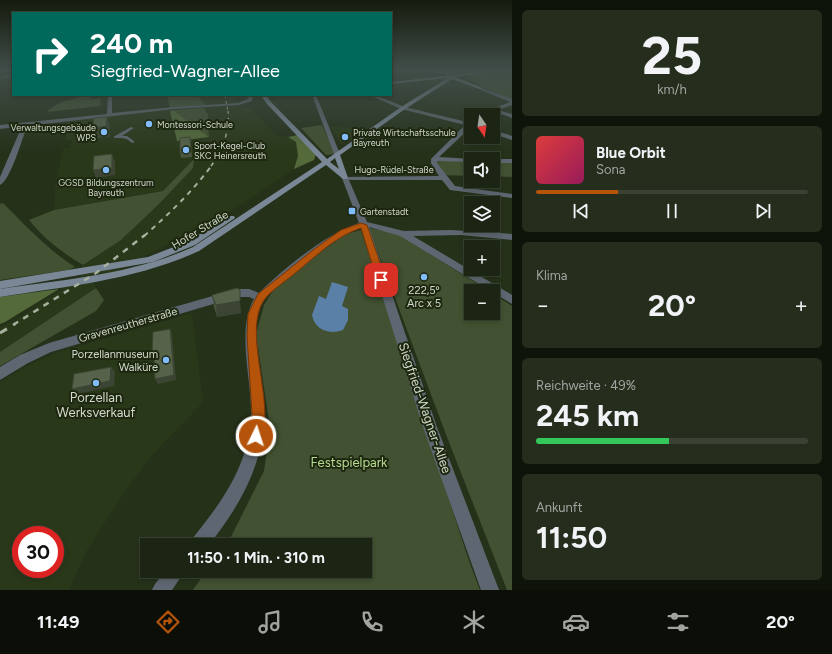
<!DOCTYPE html>
<html lang="de">
<meta charset="utf-8">
<style>
body{margin:0;font-family:Figtree,sans-serif;background:#252d1d;color:#f1f3f6;height:100vh;display:flex;flex-direction:column;font-size:15px;white-space:nowrap}
*{box-sizing:border-box;margin:0}
p{font-size:13px;color:#a0a5a0}
.icon{flex:none;width:22px;height:22px;fill:none;stroke:currentColor;stroke-width:2;stroke-linecap:round;stroke-linejoin:round}
.map{position:relative;flex:1;overflow:hidden}
.panel{display:flex;flex-direction:column;gap:10px;padding:10px;background:#0f140b;width:320px}
.panel>*{flex:none}
.guide{position:absolute;left:12px;top:12px;width:380px;height:84px;border-radius:0px;box-shadow:0 2px 6px #0003,0 0 0 1px #3a4234;background:#00695c;color:#fff;overflow:hidden}
.needle{width:26px;rotate:167deg}
.fabs{position:absolute;left:464px;top:108px;display:grid;gap:8px}
.fabs a{display:grid;place-items:center;width:36px;height:36px;border-radius:0px;background:#1c2514;box-shadow:0 2px 6px #0003,0 0 0 1px #3a4234;font-size:20px}
.speed{position:absolute;left:12px;top:526px;display:flex;gap:8px;font-size:20px;font-weight:700;text-align:center}
.speed>*{display:grid;place-content:center;width:52px;height:52px;border-radius:50%;background:#1c2514;box-shadow:0 2px 6px #0003,0 0 0 1px #3a4234;line-height:1}
.speed .limit{border:6px solid #d22;background:#fff;color:#111}
.pin{position:absolute;display:grid;place-items:center;width:34px;height:34px;color:#fff;margin:-17px;border-radius:8px;box-shadow:0 2px 6px #0006}
.me{position:absolute;width:44px;margin:-22px;rotate:4deg;stroke-linejoin:round;filter:drop-shadow(0 0 3px #0008)}
.turn{display:flex;align-items:center;gap:14px;height:84px;padding:0 12px;font-size:18px}
.turn .icon{width:52px;height:52px;stroke-width:2.5}
.turn b{display:block;font-size:28px;line-height:34px}
.big{font-size:30px;font-weight:700;line-height:1.1}
.panel .widget{flex:1;display:flex;flex-direction:column;justify-content:center;gap:6px;min-width:0;padding:0 14px;border-radius:6px;background:#252d1d}
.panel .dial{align-items:center;gap:0}
.dial b{font-size:52px;line-height:1}
.song{display:flex;align-items:center;gap:12px}
.cover{width:48px;height:48px;border-radius:6px;background:linear-gradient(135deg,hsl(0 70% 55%),hsl(330 70% 35%))}
.played{height:4px;border-radius:2px;background:linear-gradient(90deg,#b45309 30%,#3a4234 30%)}
.keys{display:flex;justify-content:space-around;direction:ltr}
.heat{display:flex;justify-content:space-between;align-items:center;font-size:22px;direction:ltr}
.charge{height:6px;border-radius:3px;background:linear-gradient(90deg,#34c759 49%,#3a4234 0)}
.trip{position:absolute;left:140px;top:538px;width:232px;height:40px;border-radius:0px;background:#1c2514;box-shadow:0 2px 6px #0003,0 0 0 1px #3a4234;font-weight:700;line-height:40px;text-align:center}
.tab-bar{display:flex;height:64px;justify-content:space-around;align-items:center;background:#0b0f08;color:#a0a5a0}
.tab-bar .icon{width:28px;height:28px}
.tab-bar .selected{color:#b45309}
.tab-bar b{font-size:18px;color:#f1f3f6}
main{display:flex;flex:1;min-height:0}
.map>svg:first-child{display:block}
.built{fill:#2a381a;fill-rule:evenodd}
.green{fill:#425131}
.forest{fill:#546a3a}
.water{fill:#5a80a8}
.lines{fill:none;stroke-linecap:round;stroke-linejoin:round}
.pedestrian{fill:#5e6771;fill-rule:evenodd}
.minor{fill:#5e6771;fill-rule:evenodd}
.tertiary{fill:#5e6771;fill-rule:evenodd}
.secondary{fill:#798797;fill-rule:evenodd}
.rail-far4{stroke:#a8b0a0;stroke-width:1;stroke-dasharray:3 3;stroke-linecap:butt}
.rail-far3{stroke:#a8b0a0;stroke-width:1.5;stroke-dasharray:4 4;stroke-linecap:butt}
.rail-far2{stroke:#a8b0a0;stroke-width:2;stroke-dasharray:5 5;stroke-linecap:butt}
.rail-far1{stroke:#a8b0a0;stroke-width:2.5;stroke-dasharray:6 6;stroke-linecap:butt}
.rail{stroke:#a8b0a0;stroke-width:3;stroke-dasharray:8 8;stroke-linecap:butt}
.wall{fill:#4a543f}
.shaded-wall{fill:#3c4533}
.building{fill:#566249;stroke:#3c4533}
.route{fill:#b45309;stroke:#753606}
.poi-dot{fill:#82bcfa;stroke:#1d2710;stroke-width:1.5}
.labels{text-anchor:middle;dominant-baseline:central;stroke-width:4;stroke-linejoin:round;paint-order:stroke}
.far-poi-label{font-size:9px;fill:#d2d9cb;stroke:#1d2710;text-anchor:start}
.far-street-label{font-size:9px;fill:#d2d9cb;stroke:#1d2710}
.street-label{font-size:11px;fill:#d2d9cb;stroke:#1d2710}
.poi-label{font-size:11px;fill:#d2d9cb;stroke:#1d2710}
.near-poi-label{font-size:13px;fill:#d2d9cb;stroke:#1d2710}
.near-street-label{font-size:13px;fill:#d2d9cb;stroke:#1d2710}
.near-park-label{font-size:13px;fill:#b7db91;stroke:#1d2710}
</style>
<main>
<div class="map">
<svg width="512" height="590" viewBox="0 0 512 590">
<rect width="100%" height="100%" fill="#26311a"/>
<!-- built -->
<g class="built">
<polygon points="196,95 235,95 239,107 250,108 276,135 288,137 296,142 298,156 294,169 236,208 94,283 96,288 0,352 0,328 21,317 80,277 83,265 121,240 159,204 193,167 194,159 163,191 54,210 55,189 63,149 70,148 72,140 65,140 69,120 170,108 177,141 209,137 208,115 204,108 206,105"/>
<polygon points="331,127 346,127 362,131 343,144 340,144"/>
<path d="M192 313 203 402 151 456 125 491 87 550 69 590H0V382L35 362 59 352ZM21 535H55V569H21Z"/>
</g>
<!-- green -->
<g class="green">
<polygon points="512,70 512,100 484,88 468,78 472,75"/>
<polygon points="167,95 197,96 206,105 170,108"/>
<path d="M90 96 91 99 101 98 100 106 47 112C55 102 78 97 90 96Z"/>
<polygon points="204,108 208,115 209,137 173,110"/>
<polygon points="322,125 335,154 326,155 301,128"/>
<path d="M194 159 193 168 159 204 121 240 83 265C63 253 44 239 29 220L54 210 163 191Z"/>
<polygon points="434,159 471,160 471,176 441,175"/>
<polygon points="493,161 512,161 512,177 493,176"/>
<path d="M3 203C26 226 47 249 75 267L68 270 0 280V204Z"/>
<polygon points="369,228 396,233 489,291 471,291 471,313 493,313 493,294 512,306 512,590 507,590 445,432"/>
<polygon points="361,230 469,561 480,590 193,590 206,571 365,571 365,545 225,545 232,535 264,471 270,428 256,334 264,305 272,292 305,263 346,234"/>
<polygon points="96,288 104,300 96,311 0,366 0,352"/>
</g>
<!-- forest -->
<g class="forest">
<polygon points="173,110 209,137 177,141 170,111"/>
<polygon points="298,135 316,154 314,160 294,169 298,156 296,142 288,137"/>
<polygon points="59,289 5,322 0,324 0,297"/>
</g>
<!-- water -->
<path class="water" d="M332 282 348 287 342 306 348 309V320L343 330C329 335 315 330 312 315L319 296 326 299Z"/>
<g class="lines">
<!-- pedestrian -->
<path class="pedestrian" d="M131 127 134 128 122 136H127L134 141V143C130 143 130 140 126 139 122 137 117 139 113 137Z"/>
<!-- minor -->
<g class="minor">
<polygon points="418,70 451,73 455,70 459,70 456,74 451,75"/>
<polygon points="479,87 512,99 512,105 498,110 512,114 512,118 493,111 484,115 476,115 510,102 479,89"/>
<path d="M108 95H112V113L174 107 238 103 248 99 249 95H253L252 101 239 105 174 109 27 126C23 137 10 181 0 185V177L22 126 0 129V125L107 114Z"/>
<polygon points="312,95 316,95 340,154 339,155 334,154"/>
<path d="M369 95H375L405 107 467 122 471 120V127L439 157 473 159H471V162L437 161V163L455 186 512 194V198L450 190 442 180H349L367 222 404 231 451 230 512 234V240L461 235 413 236 512 295V304L400 236 369 227 437 427 499 590H481L423 427 361 228C340 235 320 252 303 266 289 277 269 290 261 305 251 325 261 370 263 392 264 407 265 423 262 438 256 478 234 513 209 545H190L192 539C222 502 249 465 251 415 252 380 236 330 254 299L249 297H237L51 352 28 363 0 380V367L20 355 49 343 237 289H249L259 293C284 268 326 234 359 223L342 178 343 177 439 176 431 163V159L465 125 401 109Z"/>
<polygon points="493,130 512,136 512,140 493,134"/>
<rect x="493" y="159" width="19" height="4"/>
<polygon points="165,571 185,571 172,590 152,590 155,584"/>
</g>
<!-- tertiary -->
<polygon class="tertiary" points="13,74 13,76 0,79 0,77"/>
<!-- secondary -->
<g class="secondary">
<path d="M498 70H507L455 77 483 88 479 89 452 79 405 109 340 155 348 178 347 179H343L326 165 199 251C136 280 68 286 0 297V289C67 279 130 275 193 247L322 162 267 104 262 97 263 95H268L267 97 271 102 327 159 401 107 448 78 391 84V82ZM335 158 339 169 330 162Z"/>
<polygon points="228,216 234,216 235,218 195,245 153,262 0,289 0,281 148,257 189,241"/>
</g>
<!-- rail-far4 -->
<polyline class="rail-far4" points="225,95 228,112"/>
<!-- rail-far3 -->
<path class="rail-far3" d="M211 166C223 150 230 130 228 111"/>
<!-- rail-far2 -->
<path class="rail-far2" d="M144 236C169 214 192 192 212 165"/>
<!-- rail-far1 -->
<polyline class="rail-far1" points="13,325 96,273 145,235"/>
<!-- rail -->
<polyline class="rail" points="0,333 15,324"/>
</g>
<!-- wall -->
<g class="wall">
<polygon points="190,137 192,157 181,158 180,153"/>
<polygon points="212,295 241,313 217,317 214,307"/>
</g>
<!-- shaded-wall -->
<g class="shaded-wall">
<polygon points="107,117 110,127 110,137 97,138 93,128"/>
<polygon points="112,154 115,162 115,175 96,178 93,170"/>
<polygon points="240,301 241,313 217,317 216,305"/>
<polygon points="170,329 172,335 176,380 158,384 155,379"/>
<polygon points="111,367 115,372 114,386 77,394 72,389"/>
</g>
<!-- building -->
<g class="building">
<polygon points="107,117 106,126 93,128 94,118"/>
<polygon points="190,137 191,152 180,153 180,138"/>
<polygon points="112,154 112,168 93,170 94,156"/>
<polygon points="237,288 240,290 240,301 216,305 212,295"/>
<polygon points="170,329 174,375 155,379 154,354 152,354 153,332"/>
<polygon points="111,367 110,381 72,389 74,374"/>
</g>
<!-- sky -->
<linearGradient id="sky" x2="0" y2="1"><stop stop-color="#151b0e"/><stop offset="0.46" stop-color="#414e49"/><stop offset="1" stop-color="#414e49" stop-opacity="0"/></linearGradient>
<rect width="512" height="152" fill="url(#sky)"/>
<!-- route -->
<path class="route" d="M361 223 367 225 386 280 384 282H378L377 280 361 228C337 236 318 254 299 270 289 279 271 290 264 300 242 333 276 404 261 441L256 442 252 441 250 436 252 414 247 336 248 314 258 294 313 250 341 230Z"/>
<!-- markers -->
<g class="poi-dot">
<circle cx="149" cy="124" r="4"/>
<circle cx="104" cy="132" r="4"/>
<circle cx="345" cy="137" r="4"/>
<circle cx="186" cy="150" r="4"/>
<circle cx="106" cy="170" r="4"/>
<rect x="348" y="207" width="8" height="8" rx="2"/>
<circle cx="424" cy="277" r="4"/>
<circle cx="166" cy="360" r="4"/>
<circle cx="96" cy="383" r="4"/>
</g>
<g class="labels">
<!-- far-poi labels -->
<g class="far-poi-label">
<text x="157" y="124">Montessori-Schule</text>
<text x="96" y="127" text-anchor="end">Verwaltungsgebäude<tspan x="96" dy="10">WPS</tspan></text>
<text x="353" y="132">Private Wirtschaftsschule<tspan x="353" dy="10">Bayreuth</tspan></text>
<text x="194" y="145">Sport-Kegel-Club<tspan x="194" dy="10">SKC Heinersreuth</tspan></text>
<text x="106" y="182" text-anchor="middle">GGSD Bildungszentrum<tspan x="106" dy="10">Bayreuth</tspan></text>
<text x="360" y="211">Gartenstadt</text>
</g>
<!-- far-street labels -->
<g class="far-street-label">
<text x="394" y="169">Hugo-Rüdel-Straße</text>
</g>
<!-- street labels -->
<g class="street-label">
<text transform="translate(200 230) rotate(-31)">Hofer Straße</text>
<text transform="translate(128 325) rotate(-16)">Gravenreutherstraße</text>
</g>
<!-- poi labels -->
<g class="poi-label">
<text x="424" y="290">222,5º<tspan x="424" dy="13">Arc x 5</tspan></text>
<text x="158" y="354" text-anchor="end">Porzellanmuseum<tspan x="158" dy="13">Walküre</tspan></text>
</g>
<!-- near-poi labels -->
<g class="near-poi-label">
<text x="96" y="397">Porzellan<tspan x="96" dy="15">Werksverkauf</tspan></text>
</g>
<!-- near-street labels -->
<g class="near-street-label">
<text transform="translate(425 408) rotate(71)">Siegfried-Wagner-Allee</text>
</g>
<!-- near-park labels -->
<g class="near-park-label">
<text x="349" y="462">Festspielpark</text>
</g>
</g>
</svg>
<div class="fabs">
<a><svg class="needle" viewBox="-14 -14 28 28"><path d="M0-13l5 13h-10z" fill="#e53935"/><path d="M0 13l5-13h-10z" fill="#a0a5a0"/></svg></a>
<a><svg class="icon" aria-label="sound" viewBox="0 0 24 24"><path d="M4 9h4l5-4v14l-5-4H4zM17 9q2 3 0 6"/></svg></a>
<a><svg class="icon" aria-label="layers" viewBox="0 0 24 24"><path d="M12 4l9 5-9 5-9-5zM3 14l9 5 9-5"/></svg></a>
<a>+</a>
<a>−</a>
</div>
<div class="speed"><div class="limit">30</div></div>
<div class="pin" style="left:381px;top:280px;background:#d93025"><svg class="icon" aria-label="arrive" viewBox="0 0 24 24"><path d="M6 21V4h12l-3 4 3 4H6"/></svg></div>
<svg class="me" style="left:256px;top:436px" viewBox="-20 -20 40 40"><circle r="17" fill="#b45309" stroke="#fff" stroke-width="3"/><path d="M0-11L8 9 0 5-8 9z" fill="#fff"/></svg>
<div class="trip">11:50 · 1 Min. · 310 m</div>
<div class="guide">
<div class="turn"><svg class="icon" aria-label="right" viewBox="0 0 24 24"><path d="M7 20v-9h11M14 6l5 5-5 5"/></svg><div><b>240 m</b>Siegfried-Wagner-Allee</div></div>
</div>
</div>
<section class="panel">
<div class="widget dial"><b>25</b><p>km/h</p></div>
<div class="widget">
<div class="song"><i class="cover"></i><div><b>Blue Orbit</b><p>Sona</p></div></div>
<div class="played"></div>
<div class="keys"><svg class="icon" aria-label="previous" viewBox="0 0 24 24"><path d="M18 5L8 12l10 7zM5 5v14"/></svg><svg class="icon" aria-label="pause" viewBox="0 0 24 24"><path d="M8 5v14M16 5v14"/></svg><svg class="icon" aria-label="next" viewBox="0 0 24 24"><path d="M6 5l10 7-10 7zM19 5v14"/></svg></div>
</div>
<div class="widget"><p>Klima</p>
<div class="heat"><a>−</a><b class="big">20°</b><a>+</a></div>
</div>
<div class="widget"><p>Reichweite · 49%</p><b class="big">245 km</b><div class="charge"></div></div>
<div class="widget"><p>Ankunft</p><b class="big">11:50</b></div>
</section>
</main>
<nav class="tab-bar">
<b>11:49</b>
<svg class="icon selected" aria-label="directions" viewBox="0 0 24 24"><path d="M12 3l9 9-9 9-9-9zM9 14v-3h6M13 9l2 2-2 2"/></svg>
<svg class="icon" aria-label="music" viewBox="0 0 24 24"><path d="M9 18V5l10-2v13"/><circle cx="6" cy="18" r="3"/><circle cx="16" cy="16" r="3"/></svg>
<svg class="icon" aria-label="phone" viewBox="0 0 24 24"><path d="M5 4h4l2 5-3 2q2 4 5 5l2-3 5 2v4C11 20 4 13 5 4z"/></svg>
<svg class="icon" aria-label="climate" viewBox="0 0 24 24"><path d="M12 3v18M4 7l16 10M4 17L20 7"/></svg>
<svg class="icon" aria-label="car" viewBox="0 0 24 24"><path d="M5 17H2v-5l4-1 3-4h7l3 4 3 1v5h-3M9 17h6M6 11h13"/><circle cx="7" cy="17" r="2"/><circle cx="17" cy="17" r="2"/></svg>
<svg class="icon" aria-label="filters" viewBox="0 0 24 24"><path d="M4 7h16M4 17h16"/><circle cx="9" cy="7" r="2"/><circle cx="15" cy="17" r="2"/></svg>
<b>20°</b>
</nav>
